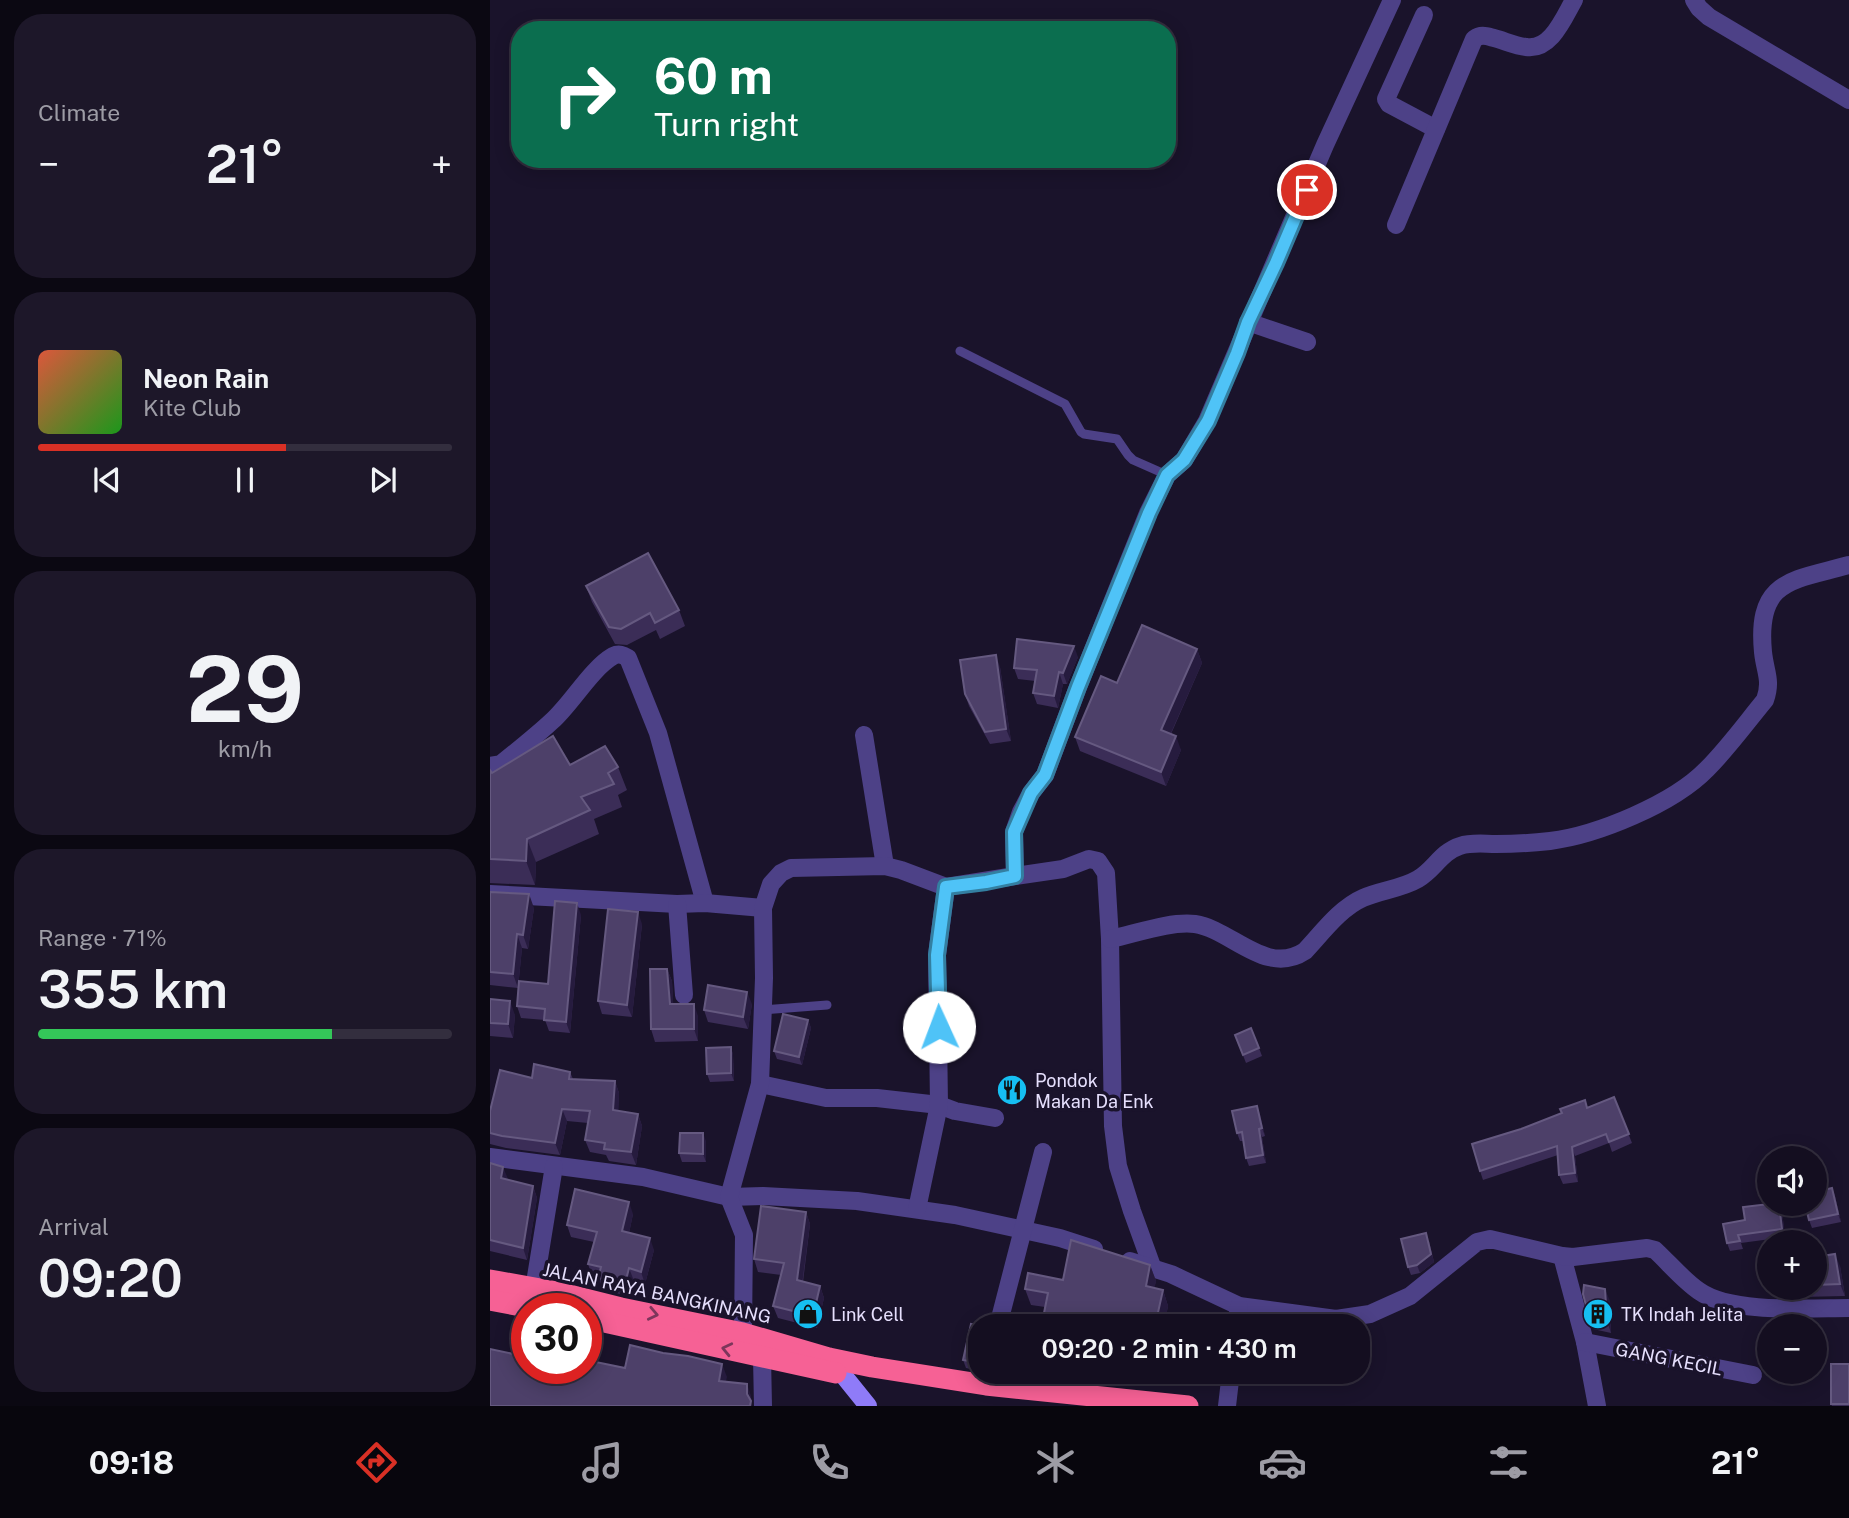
<!DOCTYPE html>
<meta charset="utf-8">
<style>
body{margin:0;font-family:"Public Sans",sans-serif;background:#1d1729;color:#f1f3f6;height:100vh;display:flex;flex-direction:column;font-size:26px;white-space:nowrap}
*{box-sizing:border-box;margin:0}
p{font-size:23px;color:#9d9ca5}
.icon{flex:none;width:38px;height:38px;fill:none;stroke:currentColor;stroke-width:2;stroke-linecap:round;stroke-linejoin:round}
.map{position:relative;flex:1;overflow:hidden}
.sheet{display:flex;flex-direction:column;gap:14px;padding:14px;background:#0b0812;width:490px}
.sheet>*{flex:none}
.top-card{position:absolute;left:21px;top:21px;width:665px;height:147px;border-radius:28px;box-shadow:0 4px 18px #0003,0 0 0 2px #332e3e;background:#0b6e4f;color:#fff;overflow:hidden}
.buttons{position:absolute;left:1267px;top:1146px;display:grid;gap:14px}
.buttons a{display:grid;place-items:center;width:70px;height:70px;border-radius:50%;background:#140e20;box-shadow:0 4px 18px #0003,0 0 0 2px #332e3e;font-size:35px}
.speed{position:absolute;left:21px;top:1293px;display:flex;gap:14px;font-size:35px;font-weight:700;text-align:center}
.speed>*{display:grid;place-content:center;width:91px;height:91px;border-radius:50%;background:#140e20;box-shadow:0 4px 18px #0003,0 0 0 2px #332e3e;line-height:1}
.speed .limit{border:10px solid #d22;background:#fff;color:#111}
.pin{position:absolute;display:grid;place-items:center;width:60px;height:60px;color:#fff;margin:-30px;border:4px solid #fff;border-radius:50%;box-shadow:0 2px 7px #0007}
.me{position:absolute;width:77px;margin:-38px;rotate:358deg;stroke-linejoin:round;filter:drop-shadow(0 0 5px #0008)}
.turn{display:flex;align-items:center;gap:24px;height:147px;padding:0 28px;font-size:32px}
.turn .icon{width:91px;height:91px;stroke-width:2.5}
.turn b{display:block;font-size:49px;line-height:60px}
.big{font-size:52px;font-weight:600;line-height:1.1}
.sheet .widget{flex:1;display:flex;flex-direction:column;justify-content:center;gap:10px;min-width:0;padding:0 24px;border-radius:28px;background:#1d1729}
.sheet .dial{align-items:center;gap:0}
.dial b{font-size:91px;line-height:1}
.song{display:flex;align-items:center;gap:21px}
.cover{width:84px;height:84px;border-radius:10px;background:linear-gradient(135deg,hsl(10 70% 55%),hsl(120 70% 35%))}
.played{height:7px;border-radius:4px;background:linear-gradient(90deg,#d93025 60%,#332e3e 60%)}
.keys{display:flex;justify-content:space-around;direction:ltr}
.heat{display:flex;justify-content:space-between;align-items:center;font-size:38px;direction:ltr}
.charge{height:10px;border-radius:5px;background:linear-gradient(90deg,#34c759 71%,#332e3e 0)}
.trip{position:absolute;left:478px;top:1314px;width:402px;height:70px;border-radius:28px;background:#140e20;box-shadow:0 4px 18px #0003,0 0 0 2px #332e3e;font-weight:600;line-height:70px;text-align:center}
.tab-bar{display:flex;height:112px;justify-content:space-around;align-items:center;background:#08060d;color:#9d9ca5}
.tab-bar .icon{width:49px;height:49px}
.tab-bar .on{color:#d93025}
.tab-bar b{font-size:32px;color:#f1f3f6}
main{display:flex;flex:1;min-height:0}
.map>svg:first-child{display:block}
.lines{fill:none;stroke-linecap:round;stroke-linejoin:round}
.lane{stroke:#4d4187;stroke-width:9}
.street{stroke:#4d4187;stroke-width:18}
.secondary{stroke:#8f7bf8;stroke-width:18}
.highway{stroke:#f66195;stroke-width:21}
.wall{fill:#3b2d57}
.shaded-wall{fill:#261b3e}
.building{fill:#4d4069;stroke:#655980;stroke-width:2}
.oneway{stroke:#7d365b}
.route-casing{stroke:#337fa1;stroke-width:18}
.route{stroke:#4fc3f7;stroke-width:12}
.labels{text-anchor:middle;dominant-baseline:central;stroke-width:7;stroke-linejoin:round;paint-order:stroke}
.poi-label{font-size:18px;fill:#e6dffd;stroke:#1a132b;text-anchor:start}
.street-label{font-size:18px;fill:#e6dffd;stroke:#1a132b}
</style>
<main>
<section class="sheet">
<div class="widget"><p>Climate</p>
<div class="heat"><a>−</a><b class="big">21°</b><a>+</a></div>
</div>
<div class="widget">
<div class="song"><i class="cover"></i><div><b>Neon Rain</b><p>Kite Club</p></div></div>
<div class="played"></div>
<div class="keys"><svg class="icon" aria-label="previous" viewBox="0 0 24 24"><path d="M18 5L8 12l10 7zM5 5v14"/></svg><svg class="icon" aria-label="pause" viewBox="0 0 24 24"><path d="M8 5v14M16 5v14"/></svg><svg class="icon" aria-label="next" viewBox="0 0 24 24"><path d="M6 5l10 7-10 7zM19 5v14"/></svg></div>
</div>
<div class="widget dial"><b>29</b><p>km/h</p></div>
<div class="widget"><p>Range · 71%</p><b class="big">355 km</b><div class="charge"></div></div>
<div class="widget"><p>Arrival</p><b class="big">09:20</b></div>
</section>
<div class="map">
<svg width="1359" height="1406" viewBox="0 0 1359 1406">
<rect width="100%" height="100%" fill="#1a132b"/>
<g class="lines">
<!-- lane -->
<g class="lane">
<polyline points="470,351 575,404 591,432 594,434 627,439 638,455 643,460 677,475"/>
<polyline points="272,1010 337,1005"/>
</g>
<!-- street -->
<g class="street">
<polyline points="1204,0 1209,8 1219,17 1359,100"/>
<polyline points="934,15 896,99 899,104 946,129"/>
<path d="M906 225 984 39C991 34 996 36 1004 38 1015 41 1026 46 1036 47 1061 51 1074 17 1084 0"/>
<polyline points="758,322 817,342"/>
<polyline points="374,735 395,866"/>
<path d="M0 766 11 764C28 750 46 736 62 721 82 703 101 669 123 656 129 653 133 655 138 658L168 733 215 903"/>
<polyline points="525,876 573,869 599,859 608,861 616,873 620,939 623,1126 628,1166 642,1211 663,1269"/>
<polyline points="0,894 187,904 215,903 273,908"/>
<polyline points="187,904 194,995"/>
<path d="M620 939C645 934 679 921 705 924 741 929 776 977 815 951 832 933 850 908 873 898 891 890 911 889 928 879 944 870 951 852 970 846 982 842 994 844 1006 844 1024 844 1042 843 1060 841 1107 835 1183 804 1217 769 1238 748 1256 723 1275 700 1282 680 1275 672 1273 652 1266 579 1302 581 1359 565"/>
<polyline points="270,1084 336,1098 387,1098 449,1105 465,1111 505,1118"/>
<polyline points="0,1157 153,1177 239,1197 273,1196 367,1201 465,1215 570,1238 604,1249"/>
<polyline points="427,1209 449,1105 447,955 456,887"/>
<polyline points="1072,1256 1095,1342 1107,1406"/>
<path d="M640 1261 681 1274 749 1306 846 1319 880 1314 920 1296 987 1242 1000 1239 1072 1256 1083 1257 1157 1248 1165 1250C1179 1263 1193 1280 1209 1291 1241 1314 1320 1308 1359 1308"/>
<polyline points="44,1289 64,1166"/>
<polyline points="510,1320 541,1326"/>
<polyline points="508,1326 553,1152"/>
<polyline points="746,1326 749,1306"/>
<polyline points="253,1333 254,1235 239,1197 270,1084 274,978 273,908 281,884 291,873 301,868 395,866 411,870 456,887 525,876 524,832 531,812 541,793 555,775 588,687 658,513 677,475 694,460 717,421 835,145 902,0"/>
<polyline points="1095,1342 1263,1375"/>
<polyline points="272,1357 273,1406"/>
<polyline points="737,1406 741,1372"/>
</g>
<!-- secondary -->
<polyline class="secondary" points="341,1360 378,1406"/>
<!-- highway -->
<g class="highway">
<polyline points="0,1280 67,1292 131,1308 253,1333 339,1358 382,1367 496,1385 698,1406"/>
<polyline points="0,1300 47,1309"/>
<polyline points="96,1318 346,1373"/>
</g>
</g>
<!-- wall -->
<g class="wall">
<polygon points="96,586 189,610 195,626 170,639 166,630 137,645 125,644 102,602"/>
<polygon points="707,649 712,663 681,734 691,750 676,786 590,751 585,737 627,683"/>
<polygon points="588,657 577,684 573,684 568,708 547,704 543,693 545,681 528,679 524,668"/>
<polygon points="510,667 521,741 500,744 479,706 475,694"/>
<polygon points="80,765 128,767 137,790 128,795 132,807 104,819 109,834 46,862 45,885 0,883 0,770 2,773"/>
<polygon points="0,892 44,908 38,949 32,948 28,988 0,985"/>
<polygon points="91,915 80,1033 59,1031 55,1020 31,1018 27,1006 58,984"/>
<polygon points="152,924 142,1017 112,1014 108,1001"/>
<polygon points="177,969 182,981 183,1004 208,1016 208,1041 165,1042 161,1029"/>
<polygon points="0,999 25,1015 23,1038 0,1036"/>
<polygon points="262,1004 258,1029 218,1022 214,1010"/>
<polygon points="318,1020 321,1028 312,1065 287,1059 284,1051"/>
<polygon points="745,1035 769,1048 772,1056 756,1063"/>
<polygon points="241,1047 243,1055 244,1081 220,1082 217,1074"/>
<polygon points="80,1072 83,1079 125,1081 129,1093 128,1111 148,1114 152,1126 146,1165 119,1161 116,1155 100,1152 95,1140 98,1123 77,1121 70,1155 16,1148 0,1144 0,1111 42,1078"/>
<polygon points="1124,1097 1142,1143 1122,1152 1119,1143 1085,1156 1088,1182 1073,1184 1069,1175 1068,1155 993,1180 990,1171 1031,1129 1097,1108"/>
<polygon points="767,1106 775,1136 772,1137 776,1163 759,1166 756,1158 753,1141 750,1141 747,1133"/>
<polygon points="216,1141 216,1162 192,1162 189,1153"/>
<polygon points="0,1163 18,1180 43,1186 47,1198 37,1260 0,1251"/>
<polygon points="1342,1188 1345,1196 1351,1222 1322,1228 1319,1220"/>
<polygon points="1289,1204 1292,1211 1295,1237 1251,1243 1253,1249 1240,1251 1237,1243 1255,1220"/>
<polygon points="316,1212 320,1224 313,1282 330,1286 334,1298 327,1328 288,1318 283,1306 291,1275 268,1272 264,1259"/>
<polygon points="143,1214 139,1233 164,1250 155,1284 144,1281 139,1296 113,1290 108,1278 102,1276 98,1264 104,1242 81,1237 77,1225"/>
<polygon points="939,1241 944,1262 930,1273 921,1275 918,1267"/>
<polygon points="1325,1257 1350,1266 1355,1296 1309,1297 1306,1288 1325,1288"/>
<polygon points="660,1265 666,1281 664,1288 673,1290 678,1306 674,1326 553,1326 552,1323 555,1307 541,1305 535,1289 573,1280"/>
<polygon points="1120,1301 1121,1333 1103,1329 1099,1317"/>
<polygon points="490,1326 490,1371 476,1368 473,1360"/>
<polygon points="1359,1364 1359,1406 1342,1406 1341,1404"/>
<polygon points="693,1372 730,1372 728,1385 694,1376"/>
</g>
<!-- shaded-wall -->
<g class="shaded-wall">
<polygon points="584,646 588,657 577,684 573,673"/>
<polygon points="707,649 712,663 676,744 671,730"/>
<polygon points="506,655 510,667 521,741 516,729"/>
<polygon points="569,672 573,684 568,708 564,696"/>
<polygon points="686,736 691,750 676,786 671,772"/>
<polygon points="37,839 46,862 45,885 36,861"/>
<polygon points="39,894 44,908 38,949 33,935"/>
<polygon points="87,903 91,915 80,1033 76,1022"/>
<polygon points="148,912 152,924 142,1017 137,1005"/>
<polygon points="27,934 32,948 28,988 23,974"/>
<polygon points="177,969 182,981 184,1016 180,1004"/>
<polygon points="257,992 262,1004 258,1029 253,1017"/>
<polygon points="20,1001 25,1015 23,1038 18,1024"/>
<polygon points="204,1004 208,1016 208,1041 204,1029"/>
<polygon points="318,1020 321,1028 312,1065 309,1057"/>
<polygon points="241,1047 243,1055 244,1081 241,1073"/>
<polygon points="125,1081 129,1093 128,1122 123,1110"/>
<polygon points="767,1106 770,1114 775,1136 772,1128"/>
<polygon points="72,1109 77,1121 70,1155 65,1143"/>
<polygon points="148,1114 152,1126 146,1165 141,1152"/>
<polygon points="769,1129 772,1137 776,1163 773,1155"/>
<polygon points="213,1133 216,1141 216,1162 213,1154"/>
<polygon points="1082,1147 1085,1156 1088,1182 1085,1173"/>
<polygon points="13,1167 18,1179 15,1190 11,1178"/>
<polygon points="43,1186 47,1198 37,1260 33,1248"/>
<polygon points="1342,1188 1345,1196 1351,1222 1348,1214"/>
<polygon points="139,1202 143,1214 137,1243 132,1231"/>
<polygon points="1289,1204 1292,1211 1295,1237 1292,1229"/>
<polygon points="316,1212 320,1224 311,1292 307,1280"/>
<polygon points="936,1233 944,1262 930,1273 927,1265"/>
<polygon points="160,1238 164,1250 155,1284 151,1272"/>
<polygon points="1345,1254 1350,1266 1355,1296 1350,1284"/>
<polygon points="660,1265 666,1281 662,1302 656,1286"/>
<polygon points="139,1268 144,1281 139,1296 135,1284"/>
<polygon points="330,1286 334,1298 327,1328 323,1316"/>
<polygon points="1115,1289 1120,1301 1121,1333 1117,1321"/>
<polygon points="673,1290 678,1306 674,1326 665,1326"/>
<polygon points="96,1342 99,1350 96,1364"/>
<polygon points="232,1364 237,1377 233,1394 229,1381"/>
<polygon points="724,1372 730,1372 728,1385 724,1373"/>
<polygon points="257,1384 261,1396 262,1406 260,1406 257,1394"/>
</g>
<!-- building -->
<g class="building">
<polygon points="158,553 189,610 165,623 160,613 131,629 119,627 96,586"/>
<polygon points="652,625 707,649 671,730 686,736 671,772 585,737 611,676 627,683"/>
<polygon points="527,639 584,646 573,673 569,672 564,696 543,693 547,670 524,668"/>
<polygon points="506,655 516,729 495,732 475,694 470,660"/>
<polygon points="63,736 80,765 115,746 128,767 118,773 124,784 91,797 100,810 37,839 36,861 0,859 0,770 2,773"/>
<polygon points="0,892 39,894 33,935 27,934 23,974 0,972"/>
<polygon points="65,901 87,903 76,1022 54,1020 55,1009 27,1006 29,981 58,984"/>
<polygon points="118,909 148,912 137,1005 108,1001"/>
<polygon points="160,969 177,969 180,1004 204,1004 204,1029 161,1029"/>
<polygon points="218,985 257,992 253,1017 214,1010"/>
<polygon points="0,999 20,1001 18,1024 0,1023"/>
<polygon points="293,1014 318,1020 309,1057 284,1051"/>
<polygon points="761,1028 769,1048 753,1055 745,1035"/>
<polygon points="241,1047 241,1073 217,1074 216,1048"/>
<polygon points="44,1064 80,1072 79,1079 125,1081 123,1110 148,1114 141,1152 114,1149 115,1143 95,1140 100,1111 72,1109 65,1143 12,1136 0,1133 0,1111 10,1070 42,1078"/>
<polygon points="1124,1097 1139,1134 1119,1142 1116,1134 1082,1147 1085,1173 1069,1175 1067,1146 990,1171 982,1144 1031,1129 1072,1113 1070,1109 1095,1100 1097,1108"/>
<polygon points="767,1106 772,1128 769,1129 773,1155 756,1158 752,1132 747,1133 742,1111"/>
<polygon points="190,1133 213,1133 213,1154 189,1153"/>
<polygon points="0,1163 13,1167 11,1178 43,1186 33,1248 0,1240"/>
<polygon points="1342,1188 1348,1214 1319,1220 1315,1204 1325,1204 1325,1192"/>
<polygon points="85,1189 139,1202 132,1231 160,1238 151,1272 139,1268 135,1284 108,1278 111,1267 98,1264 107,1232 77,1225"/>
<polygon points="1279,1204 1289,1204 1292,1229 1248,1235 1250,1241 1237,1243 1233,1224 1255,1220 1253,1207"/>
<polygon points="271,1206 316,1212 307,1280 330,1286 323,1316 283,1306 294,1263 264,1259"/>
<polygon points="936,1233 941,1254 927,1265 918,1267 911,1239"/>
<polygon points="581,1240 660,1265 656,1286 673,1290 665,1326 570,1326 552,1323 558,1293 535,1289 538,1273 573,1280"/>
<polygon points="1345,1254 1350,1284 1325,1285 1325,1257"/>
<polygon points="1094,1285 1115,1289 1117,1321 1099,1317 1093,1294"/>
<polygon points="481,1324 491,1326 490,1363 473,1360"/>
<polygon points="140,1345 173,1353 198,1356 232,1364 229,1381 257,1384 257,1394 261,1401 260,1406 0,1406 0,1349 37,1357 37,1368 96,1368 96,1360 135,1368"/>
<rect x="1341" y="1364" width="18" height="40"/>
</g>
<!-- one-way arrows -->
<defs><path id="oneway-chevron" d="M-2-3.5L2.5 0L-2 3.5" fill="none" stroke-width="1.6" stroke-linecap="round" stroke-linejoin="round" transform="scale(1.75)"/></defs>
<g class="oneway">
<use href="#oneway-chevron" transform="translate(163 1314) rotate(12)"/>
<use href="#oneway-chevron" transform="translate(237 1349) rotate(-167)"/>
</g>
<g class="lines">
<!-- route casing -->
<g class="route-casing">
<polyline id="route" points="449,1027 447,955 456,887 496,882 525,876 524,832 541,793 555,775 588,687 659,513 677,475 694,460 718,421 747,353 758,322 786,263 817,190"/>
</g>
<!-- route -->
<use href="#route" class="route"/>
</g>
<!-- icons -->
<defs>
<g id="restaurant-disc" transform="scale(1.575)"><circle r="9.5" fill="#16bff2" stroke="#1a132b"/><path d="M-5-6h1v4h1v-4h1v4h1v-4h1v5L-1.5 .5V6h-2V.5L-5-1ZM5-6V6H3V1.5H1.5Q1.5-4 5-6Z" fill="#111"/></g>
<g id="shop-disc" transform="scale(1.575)"><circle r="9.5" fill="#16bff2" stroke="#1a132b"/><path d="M-5-2.5h2.3a2.7 3.5 0 0 1 5.4 0H5L5.5 6h-11ZM-1.5-2.5h3a1.5 2.3 0 0 0-3 0Z" fill="#111"/></g>
<g id="building-disc" transform="scale(1.575)"><circle r="9.5" fill="#16bff2" stroke="#1a132b"/><path d="M-4-6H4V6H1V3H-1V6H-4ZM-2.5-4.3h1.7v1.8h-1.7ZM.8-4.3h1.7v1.8H.8ZM-2.5-1h1.7V.8h-1.7ZM.8-1h1.7V.8H.8Z" fill="#111"/></g>
</defs>
<g fill-rule="evenodd">
<use href="#restaurant-disc" x="522" y="1090"/>
<use href="#shop-disc" x="318" y="1314"/>
<use href="#building-disc" x="1108" y="1314"/>
</g>
<g class="labels">
<!-- poi labels -->
<g class="poi-label">
<text x="545" y="1080">Pondok<tspan x="545" dy="21">Makan Da Enk</tspan></text>
<text x="341" y="1314">Link Cell</text>
<text x="1131" y="1314">TK Indah Jelita</text>
</g>
<!-- street labels -->
<g class="street-label">
<text transform="translate(167 1293) rotate(12)">JALAN RAYA BANGKINANG</text>
<text transform="translate(1179 1359) rotate(11)">GANG KECIL</text>
</g>
</g>
</svg>
<div class="buttons">
<a><svg class="icon" aria-label="sound" viewBox="0 0 24 24"><path d="M4 9h4l5-4v14l-5-4H4zM17 9q2 3 0 6"/></svg></a>
<a>+</a>
<a>−</a>
</div>
<div class="speed"><div class="limit">30</div></div>
<div class="pin" style="left:817px;top:190px;background:#d93025"><svg class="icon" aria-label="arrive" viewBox="0 0 24 24"><path d="M6 21V4h12l-3 4 3 4H6"/></svg></div>
<svg class="me" style="left:449px;top:1027px" viewBox="-20 -20 40 40"><circle r="19" fill="#fff"/><path d="M0-13L10 11 0 6-10 11z" fill="#4fc3f7"/></svg>
<div class="trip">09:20 · 2 min · 430 m</div>
<div class="top-card">
<div class="turn"><svg class="icon" aria-label="right" viewBox="0 0 24 24"><path d="M7 20v-9h11M14 6l5 5-5 5"/></svg><div><b>60 m</b>Turn right</div></div>
</div>
</div>
</main>
<nav class="tab-bar">
<b>09:18</b>
<svg class="icon on" aria-label="directions" viewBox="0 0 24 24"><path d="M12 3l9 9-9 9-9-9zM9 14v-3h6M13 9l2 2-2 2"/></svg>
<svg class="icon" aria-label="music" viewBox="0 0 24 24"><path d="M9 18V5l10-2v13"/><circle cx="6" cy="18" r="3"/><circle cx="16" cy="16" r="3"/></svg>
<svg class="icon" aria-label="phone" viewBox="0 0 24 24"><path d="M5 4h4l2 5-3 2q2 4 5 5l2-3 5 2v4C11 20 4 13 5 4z"/></svg>
<svg class="icon" aria-label="climate" viewBox="0 0 24 24"><path d="M12 3v18M4 7l16 10M4 17L20 7"/></svg>
<svg class="icon" aria-label="car" viewBox="0 0 24 24"><path d="M5 17H2v-5l4-1 3-4h7l3 4 3 1v5h-3M9 17h6M6 11h13"/><circle cx="7" cy="17" r="2"/><circle cx="17" cy="17" r="2"/></svg>
<svg class="icon" aria-label="filters" viewBox="0 0 24 24"><path d="M4 7h16M4 17h16"/><circle cx="9" cy="7" r="2"/><circle cx="15" cy="17" r="2"/></svg>
<b>21°</b>
</nav>
